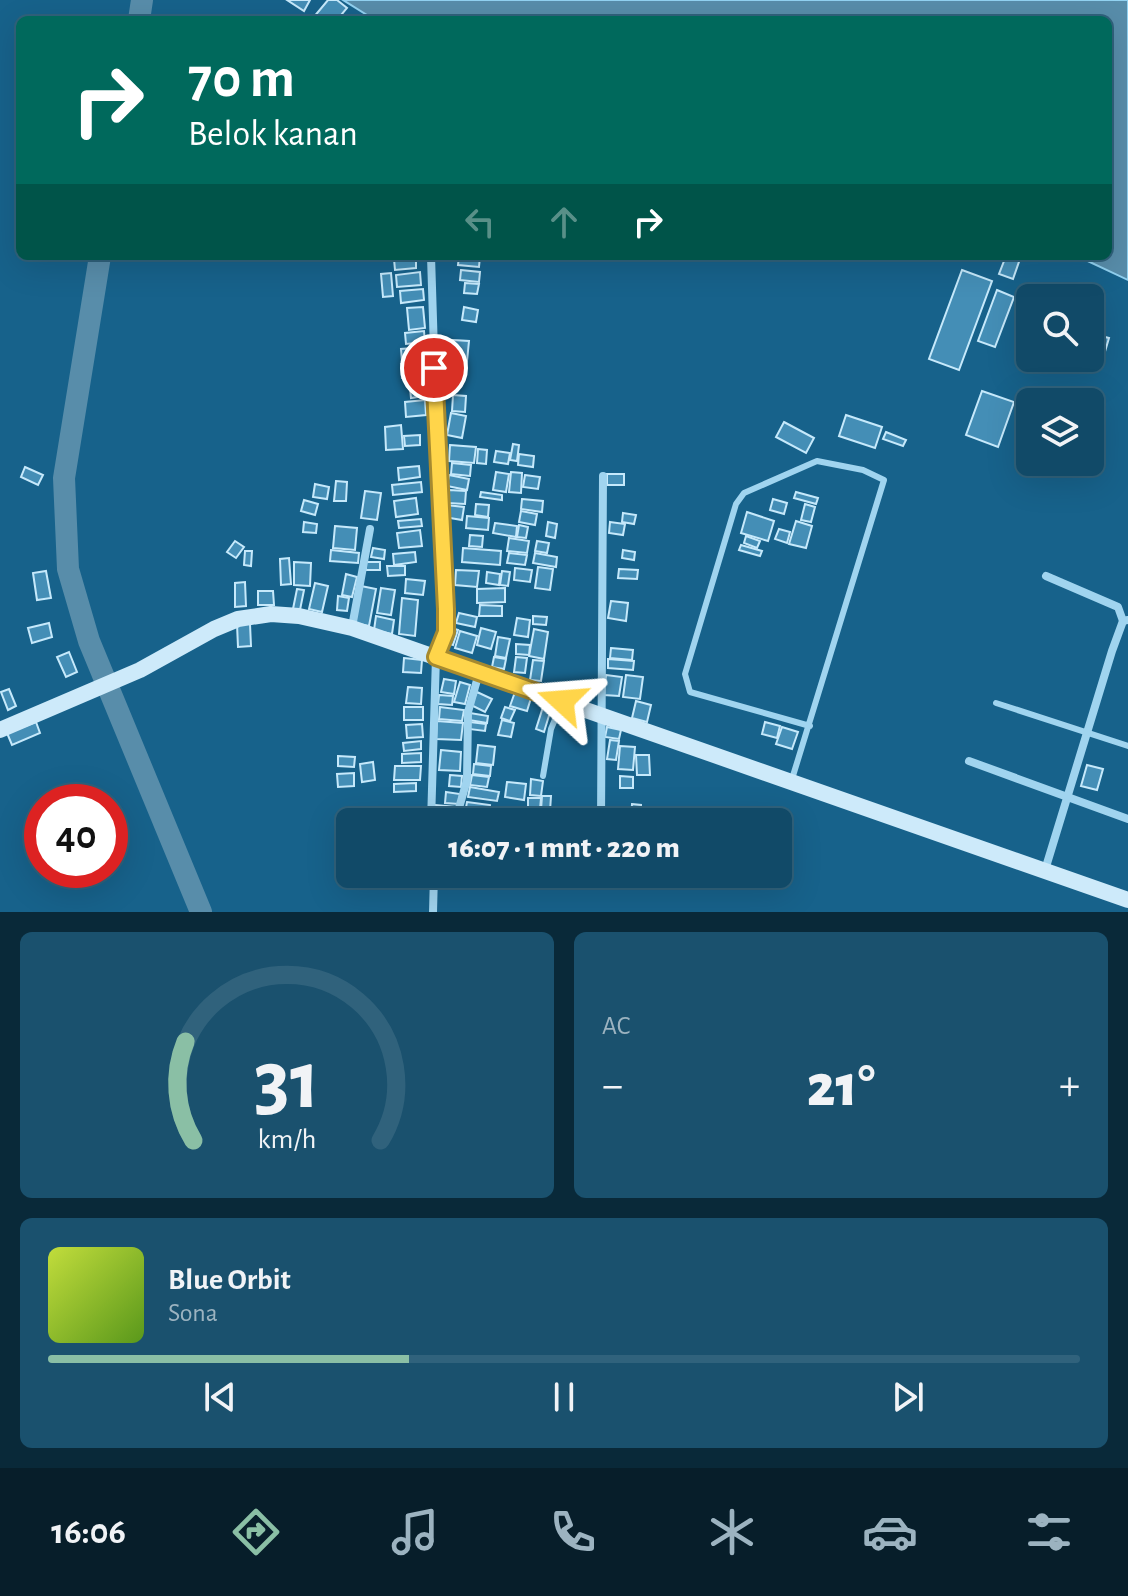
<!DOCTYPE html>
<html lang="id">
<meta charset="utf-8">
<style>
body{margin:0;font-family:"Alegreya Sans",sans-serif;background:#1a516e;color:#f1f3f6;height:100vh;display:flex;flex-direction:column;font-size:30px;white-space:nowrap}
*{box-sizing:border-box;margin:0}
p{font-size:26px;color:#9cb3c0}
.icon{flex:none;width:44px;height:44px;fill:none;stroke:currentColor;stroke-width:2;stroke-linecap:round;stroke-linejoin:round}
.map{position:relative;height:912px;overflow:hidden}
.side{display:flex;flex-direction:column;gap:20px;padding:20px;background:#092939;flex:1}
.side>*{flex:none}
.top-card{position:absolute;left:16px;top:16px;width:1096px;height:244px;border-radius:12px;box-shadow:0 8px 32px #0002,0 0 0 2px #30627c;background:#00695c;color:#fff;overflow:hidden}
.fabs{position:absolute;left:1016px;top:284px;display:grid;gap:16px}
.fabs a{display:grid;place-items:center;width:88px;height:88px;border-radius:12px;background:#114a68;box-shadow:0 8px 32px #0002,0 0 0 2px #30627c;font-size:40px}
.speed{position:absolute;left:24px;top:784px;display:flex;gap:16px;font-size:40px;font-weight:700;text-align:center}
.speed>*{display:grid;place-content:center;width:104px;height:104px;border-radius:50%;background:#114a68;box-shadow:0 8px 32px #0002,0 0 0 2px #30627c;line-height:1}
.speed .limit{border:12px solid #d22;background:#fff;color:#111}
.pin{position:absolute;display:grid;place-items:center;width:68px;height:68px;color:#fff;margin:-34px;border:4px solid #fff;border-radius:50%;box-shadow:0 2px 8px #0007}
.me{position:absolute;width:88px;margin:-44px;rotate:289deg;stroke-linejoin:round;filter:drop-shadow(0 0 6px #0008)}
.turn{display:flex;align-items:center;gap:28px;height:168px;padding:0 40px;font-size:36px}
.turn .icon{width:104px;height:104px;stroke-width:2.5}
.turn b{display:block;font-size:56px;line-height:68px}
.lanes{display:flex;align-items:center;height:76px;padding:0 40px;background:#0003;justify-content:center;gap:40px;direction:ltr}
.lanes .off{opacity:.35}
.big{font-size:60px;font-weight:800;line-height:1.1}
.side .tile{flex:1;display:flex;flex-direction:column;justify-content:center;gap:12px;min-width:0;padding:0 28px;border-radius:12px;background:#1a516e}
.side .dial{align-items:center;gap:0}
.dial svg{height:208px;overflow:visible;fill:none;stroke:#30627c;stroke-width:7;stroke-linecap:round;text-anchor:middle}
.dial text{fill:#f1f3f6;stroke:none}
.song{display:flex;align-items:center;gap:24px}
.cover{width:96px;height:96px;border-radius:12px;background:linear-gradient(135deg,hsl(70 70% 55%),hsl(90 70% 35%))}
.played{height:8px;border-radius:4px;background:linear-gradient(90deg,#8abfa5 35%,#30627c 35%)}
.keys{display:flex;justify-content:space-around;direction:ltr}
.heat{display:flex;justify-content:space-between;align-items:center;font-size:44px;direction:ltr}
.side .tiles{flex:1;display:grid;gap:20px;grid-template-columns:1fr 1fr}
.tile:last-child{grid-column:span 2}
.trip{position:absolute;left:336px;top:808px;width:456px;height:80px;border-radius:12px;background:#114a68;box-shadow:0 8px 32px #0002,0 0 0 2px #30627c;font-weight:800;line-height:80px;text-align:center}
.dock{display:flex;height:128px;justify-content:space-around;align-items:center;background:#071e2a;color:#9cb3c0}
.dock .icon{width:56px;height:56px}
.dock .on{color:#8abfa5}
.dock b{font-size:36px;color:#f1f3f6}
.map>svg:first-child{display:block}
.water{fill:#588daa;stroke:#92d2f1;stroke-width:2}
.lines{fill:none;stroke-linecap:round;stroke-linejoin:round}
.river{stroke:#588daa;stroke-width:22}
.building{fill:#448eb6;stroke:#c6e9fb;stroke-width:2}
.lane{stroke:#a0d4ef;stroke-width:6}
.street{stroke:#a0d4ef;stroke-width:8}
.secondary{stroke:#cdeafa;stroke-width:16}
.route-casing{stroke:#a68a30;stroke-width:20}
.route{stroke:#ffd54a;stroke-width:14}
</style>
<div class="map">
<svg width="1128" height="912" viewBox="0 0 1128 912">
<rect width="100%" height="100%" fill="#17628b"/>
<!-- water -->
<polygon class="water" points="343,0 1128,0 1128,280 1077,256 1108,256 1108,20 375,20"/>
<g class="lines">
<!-- river -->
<g class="river">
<polyline points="139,20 142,0"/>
<polyline points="100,256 64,478 68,569 89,641 201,912"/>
</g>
</g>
<!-- building -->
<g class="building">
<polygon points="287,0 310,0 304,11"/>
<polygon points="328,0 337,0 347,8 337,20 315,20 313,18"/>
<polygon points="459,256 480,256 479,267 458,265"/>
<polygon points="1006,256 1021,256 1013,279 999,274"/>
<polygon points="416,257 416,268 395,270 394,259"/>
<polygon points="461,270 480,272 479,282 460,280"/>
<polygon points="962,270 992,281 959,370 929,359"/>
<polygon points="420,272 421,285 397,287 396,275"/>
<polygon points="391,273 393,296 383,297 381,274"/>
<polygon points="465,283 479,284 477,294 464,293"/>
<polygon points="1068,284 1086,291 1083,298 1062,298"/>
<polygon points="423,289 424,300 401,303 400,291"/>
<polygon points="997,290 1014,297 995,347 978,341"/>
<polygon points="423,307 425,328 409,330 407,308"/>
<polygon points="464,307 478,310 476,322 462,320"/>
<polygon points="424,331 425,342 406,344 405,333"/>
<polygon points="1090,333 1109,338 1104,355 1090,351"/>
<polygon points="453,340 469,341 466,371 449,369"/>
<polygon points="425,347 426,359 402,361 401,349"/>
<polygon points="427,362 428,376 402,378 401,364"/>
<polygon points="425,387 425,396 411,398 410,388"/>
<polygon points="982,391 1014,402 998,447 966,435"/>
<polygon points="453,395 466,396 465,412 452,411"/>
<polygon points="425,400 426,415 406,417 405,402"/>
<polygon points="451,413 466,416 462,438 447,435"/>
<polygon points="846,415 882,427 875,448 839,436"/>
<polygon points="784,422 814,438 806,453 776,437"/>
<polygon points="401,425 403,449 386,450 385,427"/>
<polygon points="886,432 906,440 903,446 883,439"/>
<polygon points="420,435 420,445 405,446 404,436"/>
<polygon points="513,444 519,445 517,461 510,460"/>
<polygon points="450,445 476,447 474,463 449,461"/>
<polygon points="478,449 487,450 486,464 477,463"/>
<polygon points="496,451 510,453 508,464 494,462"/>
<polygon points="519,454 534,456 533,467 518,465"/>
<polygon points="452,463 471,465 470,476 451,474"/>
<polygon points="419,466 420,477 399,480 398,468"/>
<polygon points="25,467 43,475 38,485 21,477"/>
<polygon points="496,472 509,474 506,492 493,490"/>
<polygon points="511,472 522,473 521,493 509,492"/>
<rect x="607" y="474" width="17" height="11"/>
<polygon points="449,475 469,479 467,490 447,486"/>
<polygon points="525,475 540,477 538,489 523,487"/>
<polygon points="336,481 347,482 346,501 334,501"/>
<polygon points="421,482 422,492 393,495 392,485"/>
<polygon points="315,484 329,487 327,499 313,497"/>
<polygon points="449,490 466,491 465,504 448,503"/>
<polygon points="365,491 381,493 377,520 361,518"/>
<polygon points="481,492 502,495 502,500 480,497"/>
<polygon points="796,492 818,498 816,504 794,498"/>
<polygon points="416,498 418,514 396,517 394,501"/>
<polygon points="522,499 543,501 542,512 521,509"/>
<polygon points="773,499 787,503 784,514 770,510"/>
<polygon points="304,500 318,504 315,515 301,511"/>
<polygon points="476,504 489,505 488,517 475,515"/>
<polygon points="805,504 815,507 811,522 801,520"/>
<polygon points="446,505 464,507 462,520 444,517"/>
<polygon points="521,511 537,514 535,525 519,522"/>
<polygon points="747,512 774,521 768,541 741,533"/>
<polygon points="623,513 636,515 634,524 622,522"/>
<polygon points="467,516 489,518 488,530 466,528"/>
<polygon points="421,519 422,526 399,528 398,521"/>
<polygon points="796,521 812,526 806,548 789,544"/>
<polygon points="304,522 317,524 316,533 303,532"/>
<polygon points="548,522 557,524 555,538 546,536"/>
<polygon points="610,522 625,524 623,535 609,533"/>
<polygon points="495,523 517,526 516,537 493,533"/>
<polygon points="519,525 528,527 526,538 517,537"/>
<polygon points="335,526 357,528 355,550 333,548"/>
<polygon points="779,529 790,532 787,543 775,539"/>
<polygon points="420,530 422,546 399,548 397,533"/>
<polygon points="470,535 483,536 482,547 469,546"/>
<polygon points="746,536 760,541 757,548 744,543"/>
<polygon points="509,538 529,541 527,553 507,551"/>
<polygon points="235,541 244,547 236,558 227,552"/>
<polygon points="537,541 549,543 547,553 535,551"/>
<polygon points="741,545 762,551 760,556 739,550"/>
<polygon points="373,548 385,550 384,559 371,557"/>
<polygon points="463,548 501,551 500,565 462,562"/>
<polygon points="331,550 359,553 358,563 330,561"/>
<polygon points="623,550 635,552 634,560 622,558"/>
<polygon points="245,551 252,551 251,566 244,565"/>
<polygon points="415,552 416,562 394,565 393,554"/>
<polygon points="509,553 527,555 525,565 507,563"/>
<polygon points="535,553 557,557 556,567 533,563"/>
<polygon points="289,558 291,584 281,585 280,559"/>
<polygon points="294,562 311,563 310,586 294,585"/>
<rect x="366" y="562" width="14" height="8"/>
<polygon points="387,566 405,566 405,575 388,576"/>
<polygon points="538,567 553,569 550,590 535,588"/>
<polygon points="515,568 532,570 530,582 514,580"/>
<polygon points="619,569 638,570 637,579 618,578"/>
<polygon points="456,570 479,571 477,587 455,585"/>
<polygon points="46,571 51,598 37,600 33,573"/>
<polygon points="502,571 510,572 508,586 500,585"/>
<polygon points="487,572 500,574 499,585 486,583"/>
<polygon points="346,574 357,577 352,597 342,595"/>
<polygon points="406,579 425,581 423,595 405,593"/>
<polygon points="245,582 246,606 235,607 235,583"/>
<polygon points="315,583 328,586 322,612 309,609"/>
<polygon points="361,586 376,589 369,626 354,623"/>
<polygon points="381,588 395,590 391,615 377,613"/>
<polygon points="505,588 505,602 477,603 477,589"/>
<polygon points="297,589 304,590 300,610 293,609"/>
<polygon points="258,591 273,591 274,605 258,605"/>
<polygon points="338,596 349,598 347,611 337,610"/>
<polygon points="402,598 418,600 415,636 399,634"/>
<polygon points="611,601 628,603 626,621 608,618"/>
<polygon points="480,605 502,606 502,616 479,616"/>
<polygon points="459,613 477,617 475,627 456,623"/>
<polygon points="376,616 394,620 392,634 374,630"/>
<polygon points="533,616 547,617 546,625 533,624"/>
<polygon points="517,618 530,620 528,637 514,635"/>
<polygon points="49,623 52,637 32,643 28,628"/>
<polygon points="237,624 250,624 251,646 238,647"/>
<polygon points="448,627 458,630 453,645 444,642"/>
<polygon points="481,628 496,632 491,649 477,645"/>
<polygon points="534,629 548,632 544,659 529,656"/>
<polygon points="460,631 477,636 472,653 455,648"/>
<polygon points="498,637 510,639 506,658 495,656"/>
<polygon points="516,644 530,645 529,655 516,654"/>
<polygon points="611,648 633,650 632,660 610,658"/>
<polygon points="69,652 77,672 66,677 57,657"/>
<polygon points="494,657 506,659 504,669 492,667"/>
<polygon points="516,657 527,658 525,673 514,672"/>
<polygon points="404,658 422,660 421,673 403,672"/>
<polygon points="608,659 634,661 633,670 608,668"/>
<polygon points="533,660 544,661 541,681 530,680"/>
<polygon points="606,675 622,677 619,696 604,695"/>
<polygon points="626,675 643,677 640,699 623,697"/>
<polygon points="444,679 456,681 454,694 441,692"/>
<polygon points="460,682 470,685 465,704 454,702"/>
<polygon points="408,687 422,688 421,704 406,703"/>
<polygon points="9,689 16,706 8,710 1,692"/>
<polygon points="477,692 492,699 485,712 471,705"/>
<polygon points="515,692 531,698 527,711 510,706"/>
<polygon points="439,695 453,696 452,705 438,704"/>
<polygon points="636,701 651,705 647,722 632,718"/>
<rect x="404" y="707" width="19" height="13"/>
<polygon points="440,707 464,710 462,721 439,719"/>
<polygon points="505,707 515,710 510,721 501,718"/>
<polygon points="543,707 551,709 544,732 536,729"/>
<polygon points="470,713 488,716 487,723 469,720"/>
<polygon points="502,720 514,723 511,737 498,735"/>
<polygon points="437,721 463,723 461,740 436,739"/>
<polygon points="36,722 40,733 12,745 7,733"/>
<polygon points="470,722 486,724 485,731 469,729"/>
<polygon points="765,722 780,726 777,738 762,734"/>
<polygon points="422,724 423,737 407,738 406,725"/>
<polygon points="607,727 621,730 619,739 605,737"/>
<polygon points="782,727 798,732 792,749 776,744"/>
<polygon points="610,740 619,741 616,760 607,759"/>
<polygon points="421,741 421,749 404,751 403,743"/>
<polygon points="478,745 495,747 493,765 476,763"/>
<polygon points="620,746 635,747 633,770 618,769"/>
<polygon points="441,750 461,752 460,771 439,770"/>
<polygon points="421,753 421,762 402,763 402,754"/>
<polygon points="636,755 649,755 650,775 637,775"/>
<polygon points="338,756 355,757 354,767 338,766"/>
<polygon points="373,762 375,780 362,782 360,764"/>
<polygon points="474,764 491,766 490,776 473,774"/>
<polygon points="1087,765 1103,769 1097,790 1081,786"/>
<polygon points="395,766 421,766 420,780 394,780"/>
<polygon points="354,773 354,786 338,787 337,774"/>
<polygon points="450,775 462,776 461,787 449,786"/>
<polygon points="472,775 489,777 487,787 470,785"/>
<polygon points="620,776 633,777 633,788 620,788"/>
<polygon points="531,779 543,781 541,796 530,795"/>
<polygon points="507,782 526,784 524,800 505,797"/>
<polygon points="416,783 416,791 394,792 394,784"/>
<polygon points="470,787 499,792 497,801 468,797"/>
<polygon points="446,792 460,794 459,804 445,803"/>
<polygon points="542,796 551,796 550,811 541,810"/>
<polygon points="528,798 541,798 540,809 528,809"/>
<polygon points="467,802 490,805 488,821 464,818"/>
<polygon points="632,804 641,805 640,821 631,820"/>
<polygon points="435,805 456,807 454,821 433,819"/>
<polygon points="527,811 538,811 537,822 527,822"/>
<polygon points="540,811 550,812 549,822 539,822"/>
<polygon points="612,811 628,812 627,822 612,822"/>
</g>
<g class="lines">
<!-- lane -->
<g class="lane">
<polyline points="996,703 1128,746"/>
<polyline points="543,776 551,729 561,705"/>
<polyline points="792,779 884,480 863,470 817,461 744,493 736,504 685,674 690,692 810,726"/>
</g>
<!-- street -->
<g class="street">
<polyline points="431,256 440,542 446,609 446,632 436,657 431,822"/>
<polyline points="1046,576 1118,607 1123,621"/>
<polyline points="352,627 370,529"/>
<polyline points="969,761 1128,819"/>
<polyline points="455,822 467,780 468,712 479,673"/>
<polyline points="601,822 603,476"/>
<polyline points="1045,870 1112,651 1123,621 1128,620"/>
<polyline points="433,912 434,874"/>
</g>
<!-- secondary -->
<polyline class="secondary" points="0,730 140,670 214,629 238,619 271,614 299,616 352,628 1128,900"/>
</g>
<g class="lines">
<!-- route casing -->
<g class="route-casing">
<polyline id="route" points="434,368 446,609 446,632 436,657 562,701"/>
</g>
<!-- route -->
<use href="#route" class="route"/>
</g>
</svg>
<div class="fabs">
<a><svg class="icon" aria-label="search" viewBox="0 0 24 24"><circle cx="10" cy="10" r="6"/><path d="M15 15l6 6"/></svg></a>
<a><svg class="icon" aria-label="layers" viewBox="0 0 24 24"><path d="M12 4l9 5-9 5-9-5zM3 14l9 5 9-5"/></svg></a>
</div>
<div class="speed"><div class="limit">40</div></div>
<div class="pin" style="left:434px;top:368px;background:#d93025"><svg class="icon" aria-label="arrive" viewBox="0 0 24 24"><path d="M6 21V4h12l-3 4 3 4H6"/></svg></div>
<svg class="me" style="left:562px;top:701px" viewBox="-20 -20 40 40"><path d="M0-17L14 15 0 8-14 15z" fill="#ffd54a" stroke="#fff" stroke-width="4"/></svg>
<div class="trip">16:07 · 1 mnt · 220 m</div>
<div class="top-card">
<div class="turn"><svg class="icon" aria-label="right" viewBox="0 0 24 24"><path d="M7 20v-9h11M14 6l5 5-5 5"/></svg><div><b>70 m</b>Belok kanan</div></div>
<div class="lanes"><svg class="icon off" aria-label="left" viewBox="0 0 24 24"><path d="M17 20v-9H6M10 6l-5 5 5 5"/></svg><svg class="icon off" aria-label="ahead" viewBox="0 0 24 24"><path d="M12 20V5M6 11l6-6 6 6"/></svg><svg class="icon" aria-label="right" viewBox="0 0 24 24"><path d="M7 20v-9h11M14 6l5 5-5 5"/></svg></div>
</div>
</div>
<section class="side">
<div class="tiles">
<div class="tile dial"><svg viewBox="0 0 100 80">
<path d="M14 69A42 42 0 1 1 86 69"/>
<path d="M14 69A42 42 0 0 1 11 31" stroke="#8abfa5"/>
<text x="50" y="56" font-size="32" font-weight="700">31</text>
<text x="50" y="72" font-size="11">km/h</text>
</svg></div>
<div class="tile"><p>AC</p>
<div class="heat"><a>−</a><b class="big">21°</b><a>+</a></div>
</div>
<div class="tile">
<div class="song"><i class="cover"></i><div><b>Blue Orbit</b><p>Sona</p></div></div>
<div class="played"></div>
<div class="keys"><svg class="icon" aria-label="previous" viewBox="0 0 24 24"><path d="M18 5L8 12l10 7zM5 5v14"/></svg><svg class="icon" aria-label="pause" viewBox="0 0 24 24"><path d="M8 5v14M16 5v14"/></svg><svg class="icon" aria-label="next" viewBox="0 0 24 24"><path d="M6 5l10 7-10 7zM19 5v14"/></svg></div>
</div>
</div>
</section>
<nav class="dock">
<b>16:06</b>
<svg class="icon on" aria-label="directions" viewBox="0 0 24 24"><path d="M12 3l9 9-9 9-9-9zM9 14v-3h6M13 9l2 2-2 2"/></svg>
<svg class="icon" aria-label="music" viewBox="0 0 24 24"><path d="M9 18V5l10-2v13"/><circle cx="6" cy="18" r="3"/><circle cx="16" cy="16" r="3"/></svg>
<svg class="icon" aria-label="phone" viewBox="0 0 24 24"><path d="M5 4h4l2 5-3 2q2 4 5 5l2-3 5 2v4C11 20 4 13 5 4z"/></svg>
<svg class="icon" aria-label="climate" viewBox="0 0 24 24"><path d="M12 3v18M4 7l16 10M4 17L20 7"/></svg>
<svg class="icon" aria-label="car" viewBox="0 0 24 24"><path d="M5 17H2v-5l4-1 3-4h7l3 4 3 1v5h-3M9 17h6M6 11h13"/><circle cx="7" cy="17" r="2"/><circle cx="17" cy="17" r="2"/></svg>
<svg class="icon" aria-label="filters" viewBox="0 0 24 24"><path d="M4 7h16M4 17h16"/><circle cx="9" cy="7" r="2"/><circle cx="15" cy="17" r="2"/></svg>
</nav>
